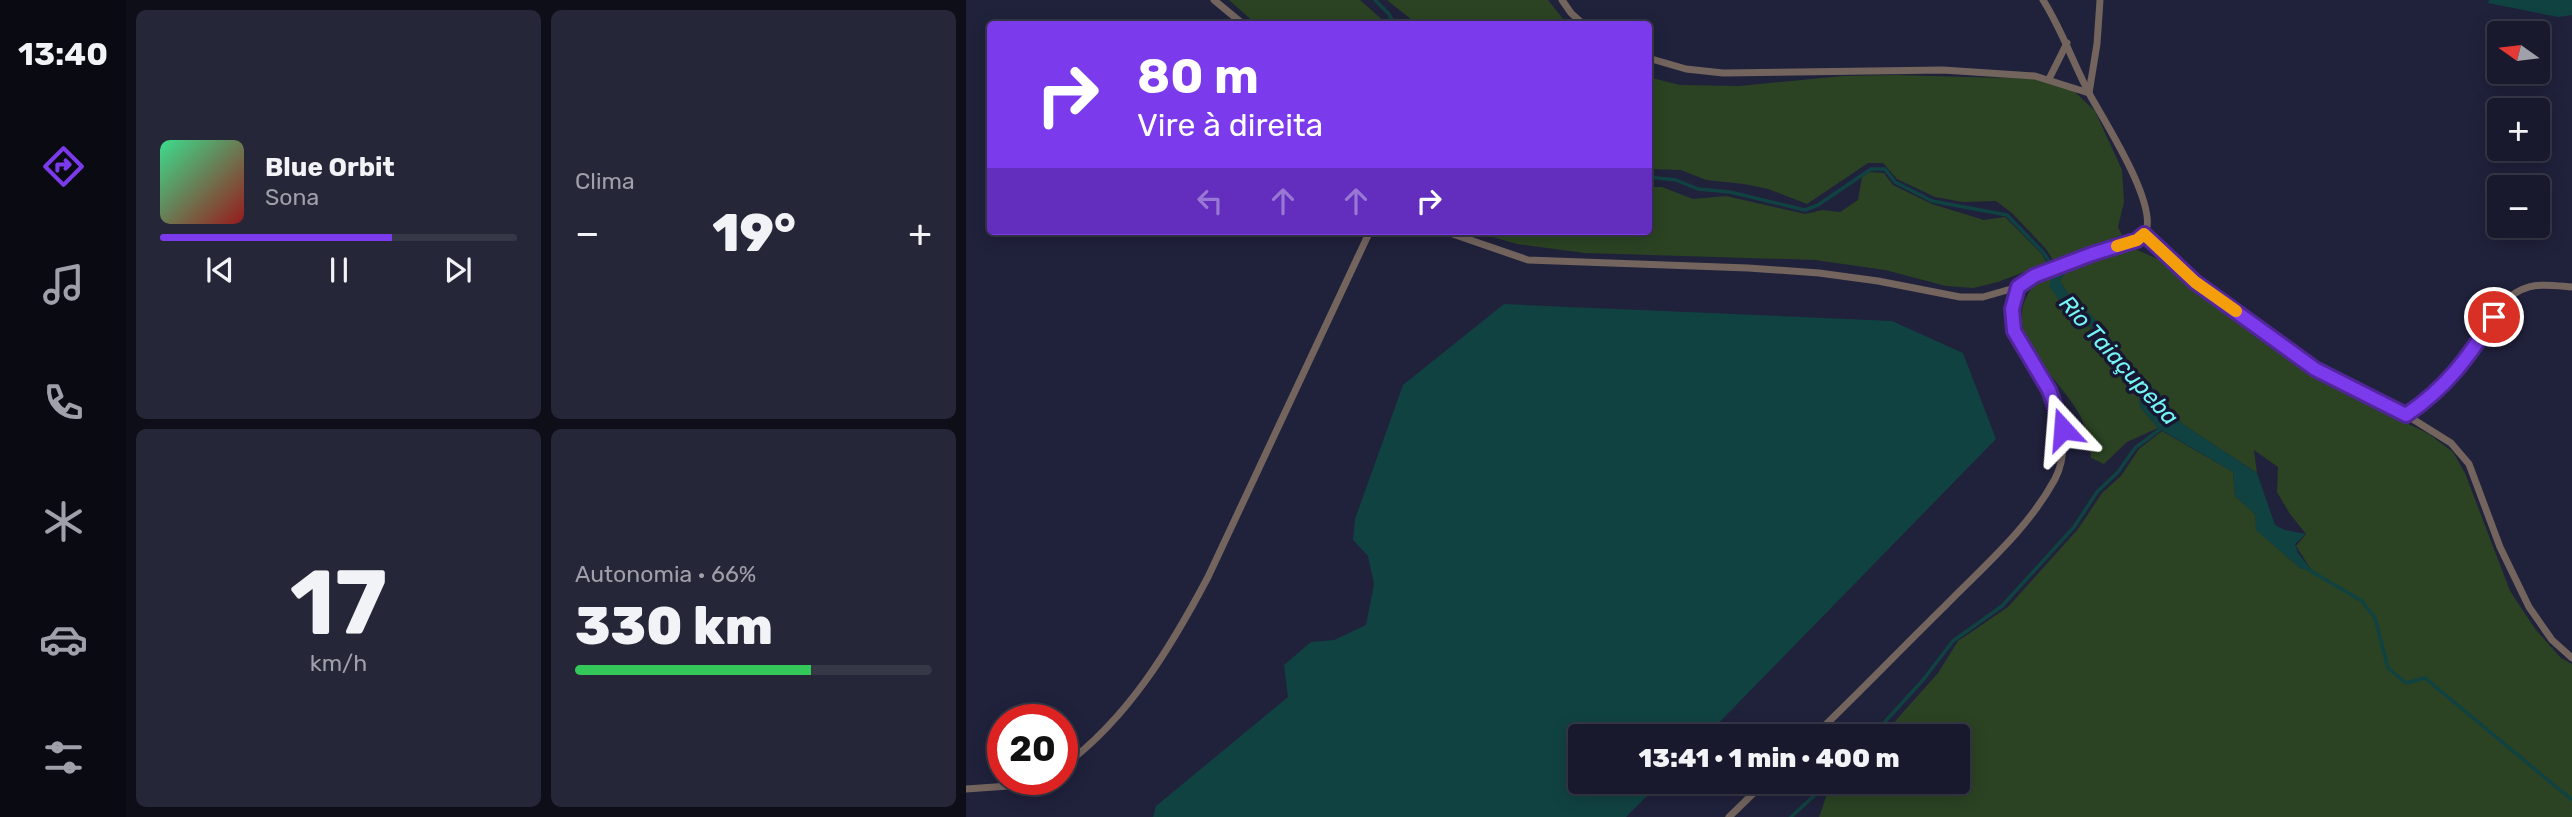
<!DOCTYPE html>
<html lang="pt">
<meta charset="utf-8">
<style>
body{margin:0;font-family:Rubik,sans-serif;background:#252638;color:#f1f3f6;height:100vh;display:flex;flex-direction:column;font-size:26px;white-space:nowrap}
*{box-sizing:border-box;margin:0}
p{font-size:23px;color:#9fa0a9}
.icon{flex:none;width:38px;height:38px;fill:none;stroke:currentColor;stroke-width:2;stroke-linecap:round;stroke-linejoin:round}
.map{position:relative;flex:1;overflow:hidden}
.side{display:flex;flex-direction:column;gap:10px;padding:10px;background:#0d0e18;width:840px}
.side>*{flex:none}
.top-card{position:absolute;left:21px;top:21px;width:665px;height:214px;border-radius:7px;box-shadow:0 4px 18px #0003,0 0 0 2px #363848;background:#7c3aed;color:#fff;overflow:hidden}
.needle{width:46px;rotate:284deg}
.controls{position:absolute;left:1521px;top:21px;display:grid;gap:14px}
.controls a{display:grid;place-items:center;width:63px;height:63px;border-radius:7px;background:#18192c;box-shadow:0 4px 18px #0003,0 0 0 2px #363848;font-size:35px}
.speed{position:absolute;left:21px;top:704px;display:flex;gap:14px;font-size:35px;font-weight:700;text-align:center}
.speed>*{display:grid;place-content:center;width:91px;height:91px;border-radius:50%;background:#18192c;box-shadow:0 4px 18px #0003,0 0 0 2px #363848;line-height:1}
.speed .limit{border:10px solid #d22;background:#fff;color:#111}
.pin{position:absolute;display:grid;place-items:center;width:60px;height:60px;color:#fff;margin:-30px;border:4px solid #fff;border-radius:50%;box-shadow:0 2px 7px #0007}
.me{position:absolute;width:77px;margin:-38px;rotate:341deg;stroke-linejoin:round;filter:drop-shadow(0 0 5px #0008)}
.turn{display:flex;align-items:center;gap:24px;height:147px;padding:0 35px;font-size:32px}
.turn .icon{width:91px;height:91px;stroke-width:2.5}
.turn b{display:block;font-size:49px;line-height:60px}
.lanes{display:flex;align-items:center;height:66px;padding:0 35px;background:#0003;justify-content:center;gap:35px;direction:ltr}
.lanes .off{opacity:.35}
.big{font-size:52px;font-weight:800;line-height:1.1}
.side .card{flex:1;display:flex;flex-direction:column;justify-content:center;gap:10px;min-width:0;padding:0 24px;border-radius:10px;background:#252638}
.side .dial{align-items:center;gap:0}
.dial b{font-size:91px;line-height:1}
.song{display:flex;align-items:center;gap:21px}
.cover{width:84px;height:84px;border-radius:10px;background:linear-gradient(135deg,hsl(150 70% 55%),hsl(0 70% 35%))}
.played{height:7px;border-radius:4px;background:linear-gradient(90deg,#7c3aed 65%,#363848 65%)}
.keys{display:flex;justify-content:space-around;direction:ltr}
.heat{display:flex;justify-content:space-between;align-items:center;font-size:38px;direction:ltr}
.charge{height:10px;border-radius:5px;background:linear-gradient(90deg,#34c759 66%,#363848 0)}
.side .tiles{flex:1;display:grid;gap:10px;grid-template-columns:repeat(2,1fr)}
.trip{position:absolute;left:602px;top:724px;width:402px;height:70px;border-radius:7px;background:#18192c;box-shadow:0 4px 18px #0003,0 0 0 2px #363848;font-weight:800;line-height:70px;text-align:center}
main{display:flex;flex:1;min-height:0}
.tabs{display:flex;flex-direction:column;width:126px;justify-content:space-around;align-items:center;background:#0a0a12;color:#9fa0a9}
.tabs .icon{width:49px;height:49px}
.tabs .on{color:#7c3aed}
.tabs b{font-size:32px;color:#f1f3f6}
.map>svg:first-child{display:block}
.green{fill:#2b4323}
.water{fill:#114242}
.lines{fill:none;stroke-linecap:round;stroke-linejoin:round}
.stream{stroke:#114242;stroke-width:3.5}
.service{stroke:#73645e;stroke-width:7}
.route-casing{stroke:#51269a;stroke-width:18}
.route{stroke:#7c3aed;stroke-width:12}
.slow{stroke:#f59e0b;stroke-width:12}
.labels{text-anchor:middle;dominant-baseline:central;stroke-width:7;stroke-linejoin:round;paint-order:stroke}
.water-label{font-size:23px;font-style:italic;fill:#75f6f6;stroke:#171731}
</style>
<main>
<nav class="tabs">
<b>13:40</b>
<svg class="icon on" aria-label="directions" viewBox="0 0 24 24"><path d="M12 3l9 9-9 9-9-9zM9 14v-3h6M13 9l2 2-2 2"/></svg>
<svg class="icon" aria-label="music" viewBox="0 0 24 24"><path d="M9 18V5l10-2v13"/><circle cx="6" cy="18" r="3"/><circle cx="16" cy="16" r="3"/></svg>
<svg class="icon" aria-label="phone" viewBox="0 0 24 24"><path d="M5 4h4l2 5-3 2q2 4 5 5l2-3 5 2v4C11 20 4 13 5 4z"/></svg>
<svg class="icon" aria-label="climate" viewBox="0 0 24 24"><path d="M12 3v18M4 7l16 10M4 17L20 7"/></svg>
<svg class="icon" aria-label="car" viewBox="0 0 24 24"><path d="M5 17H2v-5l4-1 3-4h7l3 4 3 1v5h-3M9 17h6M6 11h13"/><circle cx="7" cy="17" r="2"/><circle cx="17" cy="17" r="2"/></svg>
<svg class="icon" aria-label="filters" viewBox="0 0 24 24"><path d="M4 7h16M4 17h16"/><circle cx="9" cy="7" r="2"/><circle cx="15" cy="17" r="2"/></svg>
</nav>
<section class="side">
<div class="tiles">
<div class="card">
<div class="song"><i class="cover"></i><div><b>Blue Orbit</b><p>Sona</p></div></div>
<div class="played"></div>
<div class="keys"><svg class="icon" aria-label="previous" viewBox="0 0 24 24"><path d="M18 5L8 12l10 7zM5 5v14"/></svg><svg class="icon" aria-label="pause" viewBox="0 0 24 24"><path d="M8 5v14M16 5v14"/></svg><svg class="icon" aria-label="next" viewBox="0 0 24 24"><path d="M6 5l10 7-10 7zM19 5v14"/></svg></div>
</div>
<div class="card"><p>Clima</p>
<div class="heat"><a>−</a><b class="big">19°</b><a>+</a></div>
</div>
<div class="card dial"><b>17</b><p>km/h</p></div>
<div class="card"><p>Autonomia · 66%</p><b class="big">330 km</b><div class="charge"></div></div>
</div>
</section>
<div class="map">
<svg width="1606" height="817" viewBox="0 0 1606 817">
<rect width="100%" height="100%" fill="#20213b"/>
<!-- green -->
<g class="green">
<polygon points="263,0 394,0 421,24 290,24"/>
<polygon points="421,0 582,0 601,24 451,24"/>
<polygon points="929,75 1077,79 1108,91 1129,111 1156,170 1158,202 1152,227 1156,235 1087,260 1080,249 1046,213 1030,201 997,202 969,197 931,179 917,163 902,163 841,204 802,189 778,184 740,180 715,170 683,169 682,77 714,85 773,86 877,76"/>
<polygon points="904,172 918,173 927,185 966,204 1018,220 1039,217 1075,253 1081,263 1032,282 1007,288 980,286 919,270 849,260 619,253 551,244 506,231 682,231 683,187 696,187 727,199 760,196 839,214 857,210 874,212 892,200 896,177"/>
<polygon points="1160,245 1194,260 1349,376 1384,395 1463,434 1487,452 1499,473 1544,591 1570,630 1595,658 1606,664 1606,817 853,817 861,794 873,782 992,782 992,737 915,737 972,673 992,641 1042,607 1112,529 1136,493 1155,476 1173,449 1196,431 1267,472 1269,496 1289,514 1291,530 1334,568 1346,571 1330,546 1340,534 1324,514 1311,492 1312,467 1288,450 1291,473 1218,425 1203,412 1199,398 1179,382 1127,317 1104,297 1094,281 1102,267"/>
<path d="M1087 274 1084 286 1097 305 1122 325 1173 391 1174 407 1192 428 1161 442 1138 464 1125 458C1123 439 1120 424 1109 407 1082 365 1026 327 1075 277Z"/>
</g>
<!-- water -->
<g class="water">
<polygon points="1523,0 1606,0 1606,15 1592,17 1522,3"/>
<polygon points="1102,267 1094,281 1104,297 1127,317 1179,382 1199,398 1204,412 1218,425 1291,473 1309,525 1319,530 1340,534 1329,544 1332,553 1347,572 1334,568 1290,530 1289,514 1269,496 1267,472 1192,428 1174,407 1173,391 1122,325 1097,305 1083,286 1087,274"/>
<polygon points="538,304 926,321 997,353 1030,439 739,737 614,737 614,782 695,782 660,817 187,817 190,806 322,697 318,665 345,642 368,640 400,625 408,584 402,556 387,540 389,519 437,385"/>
</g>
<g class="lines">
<!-- stream -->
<g class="stream">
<polyline points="409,0 423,14 428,24"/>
<polyline points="682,177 710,180 732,189 764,192 839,210 852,205 905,169 919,169 929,182 966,201 1041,215 1077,252 1092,275"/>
<polyline points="1343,570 1396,601 1409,618 1422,668 1440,683 1459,678 1606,800"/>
<polyline points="905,737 957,680 987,641 1036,606 1108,527 1131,492 1152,472 1169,448 1197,427"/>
<polyline points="825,817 863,782"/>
</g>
<!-- service -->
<g class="service">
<polyline points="248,0 277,24"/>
<polyline points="596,0 605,13 617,24"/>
<polyline points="682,58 720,69 757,73 977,70 1069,76 1123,93 1131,44 1134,0"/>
<polyline points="1083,79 1101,43"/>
<polyline points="478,231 562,260 782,268 853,273 912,281 994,297 1017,297 1052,287"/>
<polyline points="1178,234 1229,282 1349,368 1445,418 1485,443 1503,464 1534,547 1563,607 1586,640 1606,658"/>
<path d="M1440 416 1463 399 1490 373 1544 297C1564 281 1582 285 1606 287"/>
<path d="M847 737C892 694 935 649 979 606 1018 566 1062 529 1089 479 1097 464 1098 448 1097 432 1094 385 1036 348 1047 302 1049 296 1050 288 1055 283 1070 270 1133 251 1154 245 1161 242 1172 241 1178 235 1196 210 1137 119 1124 95 1107 63 1096 30 1077 0"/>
<path d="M96 767C162 719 205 647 242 577L404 231"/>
<polyline points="0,789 43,786 71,779"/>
<polyline points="763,817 799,782"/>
</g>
</g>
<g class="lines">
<!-- route casing -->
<g class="route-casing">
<path id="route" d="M1097 429 1083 390 1048 331 1046 309 1052 287 1068 276 1126 254 1171 240 1178 234 1229 282 1349 369 1440 415C1480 388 1502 358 1528 317"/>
</g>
<!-- route -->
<use href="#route" class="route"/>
<!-- slow -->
<polyline class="slow" points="1151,246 1171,240 1178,234 1229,282 1270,311"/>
</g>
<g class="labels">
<!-- water labels -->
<g class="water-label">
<text transform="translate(1153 360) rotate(48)">Rio Taiaçupeba</text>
</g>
</g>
</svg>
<div class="controls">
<a><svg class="needle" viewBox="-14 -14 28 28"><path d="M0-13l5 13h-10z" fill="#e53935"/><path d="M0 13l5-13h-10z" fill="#9fa0a9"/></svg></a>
<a>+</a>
<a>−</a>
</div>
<div class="speed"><div class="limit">20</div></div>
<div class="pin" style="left:1528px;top:317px;background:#d93025"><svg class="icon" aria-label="arrive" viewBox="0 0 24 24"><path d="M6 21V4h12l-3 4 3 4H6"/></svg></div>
<svg class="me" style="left:1097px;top:429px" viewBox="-20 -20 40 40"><path d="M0-17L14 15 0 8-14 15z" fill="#7c3aed" stroke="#fff" stroke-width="4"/></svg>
<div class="trip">13:41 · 1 min · 400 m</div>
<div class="top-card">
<div class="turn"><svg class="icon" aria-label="right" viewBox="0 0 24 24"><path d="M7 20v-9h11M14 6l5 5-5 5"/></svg><div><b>80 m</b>Vire à direita</div></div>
<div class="lanes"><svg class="icon off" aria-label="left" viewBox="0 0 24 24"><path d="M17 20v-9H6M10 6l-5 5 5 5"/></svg><svg class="icon off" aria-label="ahead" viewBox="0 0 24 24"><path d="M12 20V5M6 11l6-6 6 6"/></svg><svg class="icon off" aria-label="ahead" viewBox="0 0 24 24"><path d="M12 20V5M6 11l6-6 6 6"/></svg><svg class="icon" aria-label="right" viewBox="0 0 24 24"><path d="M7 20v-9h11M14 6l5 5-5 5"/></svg></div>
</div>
</div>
</main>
